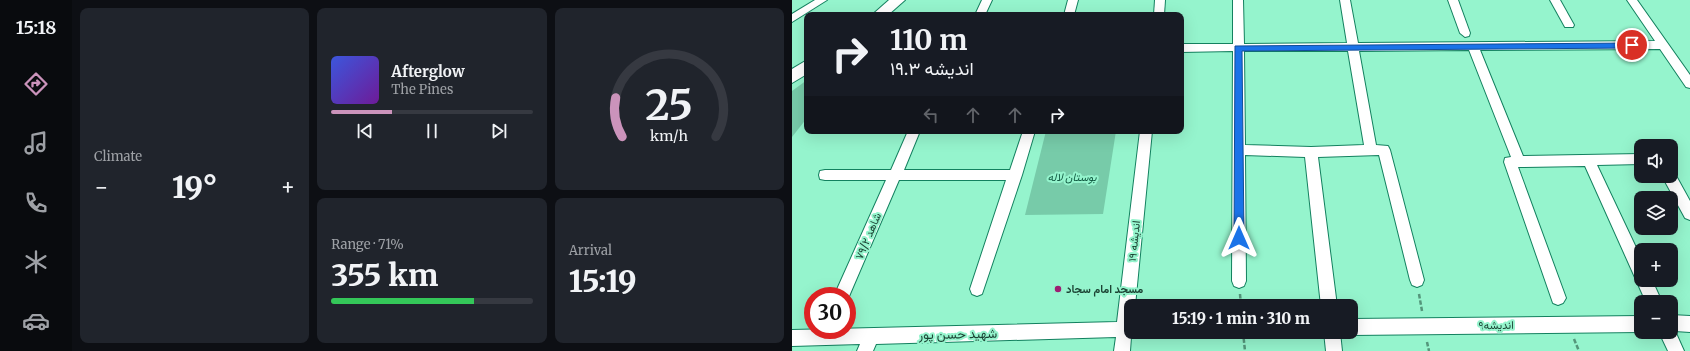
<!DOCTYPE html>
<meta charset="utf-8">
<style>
body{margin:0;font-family:Merriweather,Vazirmatn,serif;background:#20242c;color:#f1f3f6;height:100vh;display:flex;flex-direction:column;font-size:15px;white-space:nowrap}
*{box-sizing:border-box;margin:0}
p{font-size:13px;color:#9ea1a6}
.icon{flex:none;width:22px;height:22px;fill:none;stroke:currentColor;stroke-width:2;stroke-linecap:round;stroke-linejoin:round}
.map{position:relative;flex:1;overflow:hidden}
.details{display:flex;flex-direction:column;gap:8px;padding:8px;background:#0d0f14;width:720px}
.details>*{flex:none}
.guide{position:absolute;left:12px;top:12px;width:380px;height:122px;border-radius:8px;box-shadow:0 4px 16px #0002;background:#171b24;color:#f1f3f6;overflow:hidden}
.tools{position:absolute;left:842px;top:139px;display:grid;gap:8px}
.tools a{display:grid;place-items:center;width:44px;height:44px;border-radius:8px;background:#171b24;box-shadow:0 4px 16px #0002;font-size:20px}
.speed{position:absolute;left:12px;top:287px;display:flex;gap:8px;font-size:20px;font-weight:700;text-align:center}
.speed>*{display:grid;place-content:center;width:52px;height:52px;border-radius:50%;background:#171b24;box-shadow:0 4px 16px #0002;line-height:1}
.speed .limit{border:6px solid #d22;background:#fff;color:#111}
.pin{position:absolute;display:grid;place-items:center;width:34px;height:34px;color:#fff;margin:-17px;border:2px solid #fff;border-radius:50%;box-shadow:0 1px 4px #0007}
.me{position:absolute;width:44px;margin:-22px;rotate:0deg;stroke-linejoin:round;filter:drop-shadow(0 0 3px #0008)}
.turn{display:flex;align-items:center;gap:14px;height:84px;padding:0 20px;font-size:18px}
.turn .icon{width:52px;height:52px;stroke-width:2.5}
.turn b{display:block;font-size:28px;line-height:34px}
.lanes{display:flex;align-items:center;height:38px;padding:0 20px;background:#0003;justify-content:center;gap:20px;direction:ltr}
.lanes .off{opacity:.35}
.big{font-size:30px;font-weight:800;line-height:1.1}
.details .tile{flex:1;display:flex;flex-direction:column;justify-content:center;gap:6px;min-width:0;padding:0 14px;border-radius:8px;background:#20242c}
.details .dial{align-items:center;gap:0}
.dial svg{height:104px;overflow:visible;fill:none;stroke:#363941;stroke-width:7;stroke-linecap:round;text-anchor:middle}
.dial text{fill:#f1f3f6;stroke:none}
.song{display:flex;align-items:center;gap:12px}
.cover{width:48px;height:48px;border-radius:6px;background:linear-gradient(135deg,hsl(230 70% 55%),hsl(280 70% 35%))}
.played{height:4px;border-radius:2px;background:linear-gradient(90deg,#cb93bb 30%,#363941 30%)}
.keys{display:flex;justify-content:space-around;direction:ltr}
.heat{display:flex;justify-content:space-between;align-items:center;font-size:22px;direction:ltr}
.charge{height:6px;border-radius:3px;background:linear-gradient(90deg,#34c759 71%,#363941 0)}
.details .tiles{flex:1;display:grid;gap:8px;grid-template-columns:repeat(3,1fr)}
.tile:first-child{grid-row:span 2}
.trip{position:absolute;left:332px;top:299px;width:234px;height:40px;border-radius:8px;background:#171b24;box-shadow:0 4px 16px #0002;font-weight:800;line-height:40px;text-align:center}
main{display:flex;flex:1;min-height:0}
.menu{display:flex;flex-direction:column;width:72px;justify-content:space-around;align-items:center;background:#090b0e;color:#9ea1a6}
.menu .icon{width:28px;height:28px}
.menu .active{color:#cb93bb}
.menu b{font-size:18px;color:#f1f3f6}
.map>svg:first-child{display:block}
.green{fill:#77cba9}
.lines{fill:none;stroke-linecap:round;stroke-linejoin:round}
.street-casing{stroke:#13815f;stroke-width:2}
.secondary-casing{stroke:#13815f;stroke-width:2}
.path{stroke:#54967b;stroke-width:2.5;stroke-dasharray:4.5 2;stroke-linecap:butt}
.street{fill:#fff;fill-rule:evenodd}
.secondary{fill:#fff;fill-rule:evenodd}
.route{fill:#1a73e8;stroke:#114b97}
.poi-dot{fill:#9d1e72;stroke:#95f4cd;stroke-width:1.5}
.labels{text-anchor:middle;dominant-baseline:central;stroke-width:4;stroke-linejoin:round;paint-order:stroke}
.park-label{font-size:11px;font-style:italic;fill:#135b43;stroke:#95f4cd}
.street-label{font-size:11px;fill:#1c4434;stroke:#95f4cd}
.poi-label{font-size:11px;font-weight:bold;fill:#1c4434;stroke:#95f4cd;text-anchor:start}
.near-street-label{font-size:13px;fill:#1c4434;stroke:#95f4cd}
</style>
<main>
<nav class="menu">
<b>15:18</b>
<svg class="icon active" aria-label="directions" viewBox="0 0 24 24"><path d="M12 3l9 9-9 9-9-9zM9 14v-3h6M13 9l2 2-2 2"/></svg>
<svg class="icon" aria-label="music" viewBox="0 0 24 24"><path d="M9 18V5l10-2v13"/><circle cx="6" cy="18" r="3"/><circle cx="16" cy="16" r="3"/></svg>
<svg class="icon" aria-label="phone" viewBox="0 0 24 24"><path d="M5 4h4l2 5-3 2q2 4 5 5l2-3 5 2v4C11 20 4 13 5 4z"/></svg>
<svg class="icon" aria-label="climate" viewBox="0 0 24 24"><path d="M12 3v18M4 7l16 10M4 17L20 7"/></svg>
<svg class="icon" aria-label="car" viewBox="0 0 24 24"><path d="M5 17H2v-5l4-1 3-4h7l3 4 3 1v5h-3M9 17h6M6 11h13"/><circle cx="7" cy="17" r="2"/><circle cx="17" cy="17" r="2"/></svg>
</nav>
<section class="details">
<div class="tiles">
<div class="tile"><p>Climate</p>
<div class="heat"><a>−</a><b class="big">19°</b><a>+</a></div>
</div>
<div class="tile">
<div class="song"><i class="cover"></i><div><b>Afterglow</b><p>The Pines</p></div></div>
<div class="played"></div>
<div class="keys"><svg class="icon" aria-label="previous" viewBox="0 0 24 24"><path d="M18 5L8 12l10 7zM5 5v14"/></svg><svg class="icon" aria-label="pause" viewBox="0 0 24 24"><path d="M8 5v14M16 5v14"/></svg><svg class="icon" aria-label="next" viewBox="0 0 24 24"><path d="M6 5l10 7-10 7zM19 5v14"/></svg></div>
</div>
<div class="tile dial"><svg viewBox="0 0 100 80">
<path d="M14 69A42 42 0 1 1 86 69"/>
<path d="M14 69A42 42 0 0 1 9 39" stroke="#cb93bb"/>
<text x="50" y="56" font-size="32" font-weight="700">25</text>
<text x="50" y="72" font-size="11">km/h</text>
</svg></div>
<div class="tile"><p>Range · 71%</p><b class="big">355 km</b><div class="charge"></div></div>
<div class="tile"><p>Arrival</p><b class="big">15:19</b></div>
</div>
</section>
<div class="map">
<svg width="898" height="351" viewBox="0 0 898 351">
<rect width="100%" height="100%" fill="#95f4cd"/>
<!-- green -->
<g class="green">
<polygon points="15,80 15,118 0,137 0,91"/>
<polygon points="254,131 324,131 311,214 233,215"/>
</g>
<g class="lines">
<!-- street casing -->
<g class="street-casing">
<g id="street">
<polygon points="23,0 35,0 0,22 0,14"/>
<polygon points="190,0 200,0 193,15 183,15"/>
<polygon points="276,0 286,0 282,15 272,15"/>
<polygon points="363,0 373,0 372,15 362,15"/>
<path d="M441 0H451L452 44 555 43 548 0H558L566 43 863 41 835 0H845L898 75V88L894 87 868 49 688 50 731 156 849 154V164L805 165 849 258V280H860L870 302H854L793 166 726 167 774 298 771 303 766 305 761 303 712 162 713 158 719 157 677 50 567 51 584 145 596 146 598 150 632 280 630 285 625 287 620 285 618 280 587 155 526 157 545 306H529L513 157 453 155 454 281 452 286 447 288 442 286 440 281 441 51 389 52V44H441ZM452 51H556L572 145 519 147 453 145Z"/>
<polygon points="656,0 666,0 678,33 677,36 673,37 668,33"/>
<polygon points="758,0 768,0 782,25 781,27 773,27"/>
<polygon points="116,131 128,131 112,170 218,170 231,131 243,131 230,175 190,294 185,296 180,294 178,289 214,180 107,180 55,301 55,296 42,296 94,180 33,180 28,179 27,175 28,171 33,170 99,170"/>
<polygon points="348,131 360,131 343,306 339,306 339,332 346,332 339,337 338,351 322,351 324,337 84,344 81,351 65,351 68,344 0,346 0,330 325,322"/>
<polygon points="879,171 882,172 898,201 898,220 893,218 870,176 879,176"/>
<polygon points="879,315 898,316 898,332 883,331 892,351 876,351 867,332 879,332"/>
<polygon points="849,316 849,332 559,335 553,332 559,332 559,319"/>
<polygon points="532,332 548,332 550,351 534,351"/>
</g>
</g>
<!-- secondary casing -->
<g class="secondary-casing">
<g id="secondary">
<polygon points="97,0 113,0 96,15 80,15"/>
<polygon points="15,60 15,74 0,83 0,69"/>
</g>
</g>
<!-- path -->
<g class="path">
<polyline points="448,294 449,306"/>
<polyline points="627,294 630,311"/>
<polyline points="451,332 453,351"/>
<polyline points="782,339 787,351"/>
<polyline points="635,342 637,351"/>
</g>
<!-- street -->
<use href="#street" class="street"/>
<!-- secondary -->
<use href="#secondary" class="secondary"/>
</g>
<!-- route -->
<polygon class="route" points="840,43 843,45 840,48 450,51 452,238 447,242 444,241 442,238 443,46"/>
<!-- markers -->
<circle class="poi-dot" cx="266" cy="289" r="4"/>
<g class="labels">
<!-- park labels -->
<g class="park-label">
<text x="280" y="177">بوستان لاله</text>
</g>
<!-- street labels -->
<g class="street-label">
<text transform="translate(76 236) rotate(-67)">شاهد ۷۹/۲</text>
<text transform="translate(342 241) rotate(-84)">اندیشه ۱۹</text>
<text transform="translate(704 325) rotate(-1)">اندیشه۹</text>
</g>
<!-- poi labels -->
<g class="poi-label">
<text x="274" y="289">مسجد امام سجاد</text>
</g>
<!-- near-street labels -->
<g class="near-street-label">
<text transform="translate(166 334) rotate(-1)">شهید حسن پور</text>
</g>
</g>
</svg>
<div class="tools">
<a><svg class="icon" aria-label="sound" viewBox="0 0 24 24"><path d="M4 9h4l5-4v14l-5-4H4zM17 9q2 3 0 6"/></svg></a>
<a><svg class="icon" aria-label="layers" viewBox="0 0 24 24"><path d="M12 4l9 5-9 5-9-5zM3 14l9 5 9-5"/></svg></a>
<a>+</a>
<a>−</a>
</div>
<div class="speed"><div class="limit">30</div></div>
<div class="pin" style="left:840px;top:45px;background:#d93025"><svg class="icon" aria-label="arrive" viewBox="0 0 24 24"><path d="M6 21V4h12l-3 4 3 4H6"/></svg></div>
<svg class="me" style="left:447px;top:238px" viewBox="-20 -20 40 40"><path d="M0-17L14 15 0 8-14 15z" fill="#1a73e8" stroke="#fff" stroke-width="4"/></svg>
<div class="trip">15:19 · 1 min · 310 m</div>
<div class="guide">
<div class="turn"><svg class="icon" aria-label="right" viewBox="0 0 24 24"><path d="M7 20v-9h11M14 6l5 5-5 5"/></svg><div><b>110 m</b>اندیشه ۱۹.۳</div></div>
<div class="lanes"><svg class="icon off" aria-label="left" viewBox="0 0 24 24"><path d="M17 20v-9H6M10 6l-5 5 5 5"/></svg><svg class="icon off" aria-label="ahead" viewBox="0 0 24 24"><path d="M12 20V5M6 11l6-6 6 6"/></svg><svg class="icon off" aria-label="ahead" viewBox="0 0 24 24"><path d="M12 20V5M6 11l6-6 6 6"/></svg><svg class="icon" aria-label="right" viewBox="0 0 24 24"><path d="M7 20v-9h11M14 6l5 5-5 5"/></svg></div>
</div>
</div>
</main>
